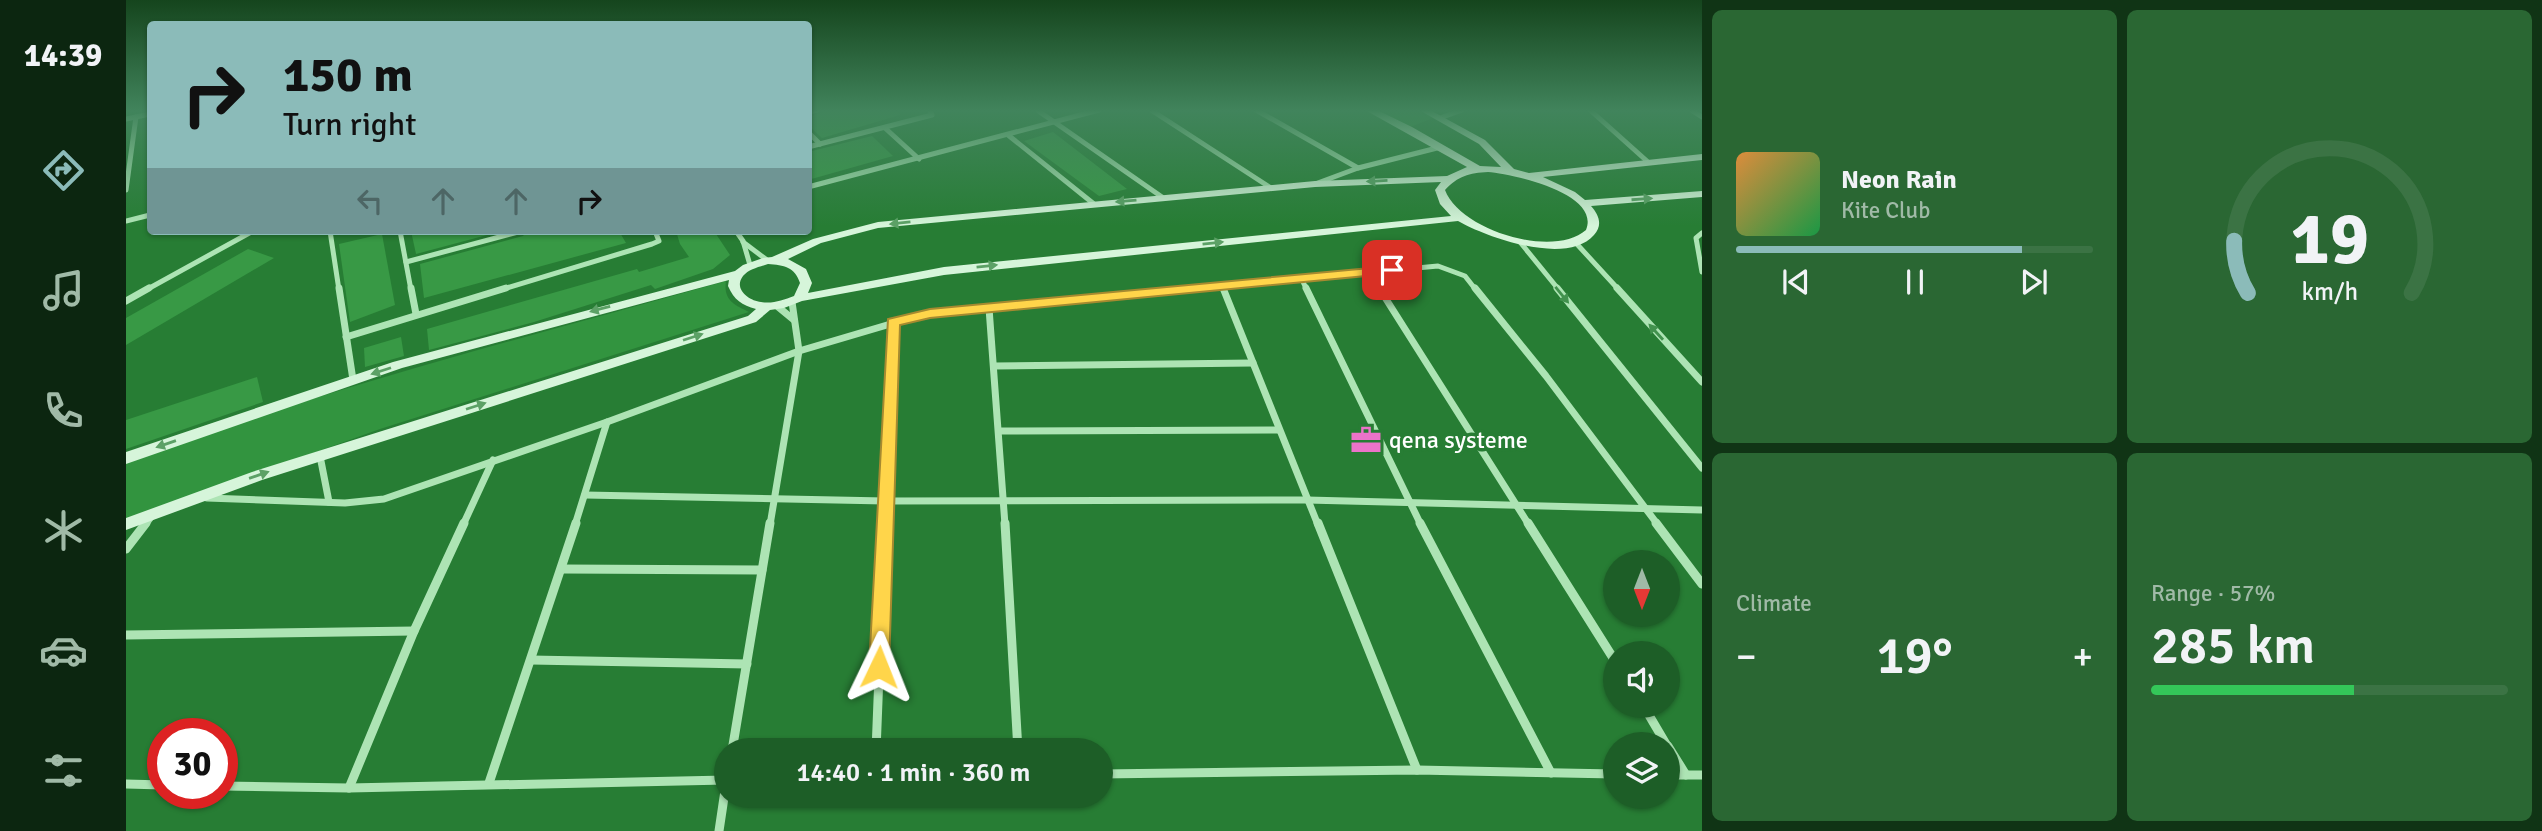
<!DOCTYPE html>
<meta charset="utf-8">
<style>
body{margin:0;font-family:Signika,sans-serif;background:#2a6733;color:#f1f3f6;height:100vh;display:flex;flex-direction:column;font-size:26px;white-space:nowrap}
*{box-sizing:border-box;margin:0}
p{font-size:23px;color:#a0baa7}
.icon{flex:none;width:38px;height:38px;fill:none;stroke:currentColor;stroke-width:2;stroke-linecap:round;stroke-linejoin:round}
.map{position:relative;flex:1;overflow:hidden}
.side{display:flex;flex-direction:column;gap:10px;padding:10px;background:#103415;width:840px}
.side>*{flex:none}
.banner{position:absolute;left:21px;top:21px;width:665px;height:214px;border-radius:7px;box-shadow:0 2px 5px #0004;background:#8bbbb9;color:#111;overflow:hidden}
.needle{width:46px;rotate:180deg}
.fabs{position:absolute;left:1477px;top:550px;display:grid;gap:14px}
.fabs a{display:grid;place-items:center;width:77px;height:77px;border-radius:50%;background:#1d5e27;box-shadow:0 2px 5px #0004;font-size:35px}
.speed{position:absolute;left:21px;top:718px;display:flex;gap:14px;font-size:35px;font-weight:700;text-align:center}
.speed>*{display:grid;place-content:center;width:91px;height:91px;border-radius:50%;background:#1d5e27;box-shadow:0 2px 5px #0004;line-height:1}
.speed .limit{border:10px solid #d22;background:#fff;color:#111}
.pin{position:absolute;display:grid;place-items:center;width:60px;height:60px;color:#fff;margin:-30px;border-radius:14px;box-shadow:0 4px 10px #0006}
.me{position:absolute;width:77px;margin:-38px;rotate:2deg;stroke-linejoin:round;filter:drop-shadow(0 0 5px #0008)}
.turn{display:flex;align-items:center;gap:24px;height:147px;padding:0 21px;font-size:32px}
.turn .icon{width:91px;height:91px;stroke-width:2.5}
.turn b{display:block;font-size:49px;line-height:60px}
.lanes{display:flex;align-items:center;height:66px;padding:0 21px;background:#0003;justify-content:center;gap:35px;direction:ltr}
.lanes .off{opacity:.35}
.big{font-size:52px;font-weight:600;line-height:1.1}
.side .widget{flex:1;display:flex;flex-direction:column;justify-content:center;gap:10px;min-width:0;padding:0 24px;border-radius:10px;background:#2a6733}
.side .dial{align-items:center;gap:0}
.dial svg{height:182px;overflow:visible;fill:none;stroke:#3b7344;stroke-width:7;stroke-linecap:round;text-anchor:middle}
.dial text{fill:#f1f3f6;stroke:none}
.song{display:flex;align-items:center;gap:21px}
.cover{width:84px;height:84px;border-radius:10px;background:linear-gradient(135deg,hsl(30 70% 55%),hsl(140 70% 35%))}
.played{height:7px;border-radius:4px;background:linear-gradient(90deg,#8bbbb9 80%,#3b7344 80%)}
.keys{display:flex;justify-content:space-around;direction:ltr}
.heat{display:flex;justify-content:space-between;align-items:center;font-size:38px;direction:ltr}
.charge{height:10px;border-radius:5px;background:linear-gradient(90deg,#34c759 57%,#3b7344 0)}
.side .tiles{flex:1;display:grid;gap:10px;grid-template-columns:repeat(2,1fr)}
.trip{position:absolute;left:588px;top:738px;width:399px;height:70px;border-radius:35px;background:#1d5e27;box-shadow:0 2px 5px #0004;font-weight:600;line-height:70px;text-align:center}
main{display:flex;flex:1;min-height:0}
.tabs{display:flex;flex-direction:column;width:126px;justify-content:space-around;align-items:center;background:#0c2610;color:#a0baa7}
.tabs .icon{width:49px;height:49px}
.tabs .current{color:#8bbbb9}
.tabs b{font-size:32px;color:#f1f3f6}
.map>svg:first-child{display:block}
.green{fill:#32943f}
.building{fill:#389945}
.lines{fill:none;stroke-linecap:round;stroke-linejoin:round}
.street-far2{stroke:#ade4b4;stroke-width:5}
.street-far1{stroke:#ade4b4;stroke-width:7}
.street{stroke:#ade4b4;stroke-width:9}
.secondary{fill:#d6f5da;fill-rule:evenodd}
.oneway{fill:#5ca166}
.oneway2{fill:#42924e}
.route{fill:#ffd54a;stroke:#a68a30;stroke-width:2}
.labels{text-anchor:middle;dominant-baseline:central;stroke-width:7;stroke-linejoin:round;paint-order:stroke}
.poi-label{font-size:24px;fill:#fff;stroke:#277d34;text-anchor:start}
</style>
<main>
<nav class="tabs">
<b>14:39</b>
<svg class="icon current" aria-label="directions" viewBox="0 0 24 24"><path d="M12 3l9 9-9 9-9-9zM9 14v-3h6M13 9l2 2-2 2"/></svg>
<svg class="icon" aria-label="music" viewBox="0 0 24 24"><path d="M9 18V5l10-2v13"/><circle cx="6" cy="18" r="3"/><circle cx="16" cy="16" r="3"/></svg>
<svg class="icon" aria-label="phone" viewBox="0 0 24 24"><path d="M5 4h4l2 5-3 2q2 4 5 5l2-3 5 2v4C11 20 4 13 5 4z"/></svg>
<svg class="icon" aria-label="climate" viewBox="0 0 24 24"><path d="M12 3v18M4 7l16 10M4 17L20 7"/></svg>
<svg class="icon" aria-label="car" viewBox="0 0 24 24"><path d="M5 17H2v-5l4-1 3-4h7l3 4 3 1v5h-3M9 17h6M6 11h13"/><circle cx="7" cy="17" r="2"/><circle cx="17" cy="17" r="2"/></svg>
<svg class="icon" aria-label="filters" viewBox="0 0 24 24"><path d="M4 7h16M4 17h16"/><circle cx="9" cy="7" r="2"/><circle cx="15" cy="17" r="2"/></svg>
</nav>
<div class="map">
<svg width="1576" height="831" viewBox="0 0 1576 831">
<rect width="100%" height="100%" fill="#277d34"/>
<!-- green -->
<g class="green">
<polygon points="1246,110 1295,110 1309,117 1282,128"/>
<path d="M600 281C597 300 608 305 623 312L254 429 0 520V463C195 389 399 338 600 281Z"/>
</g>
<!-- building -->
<g class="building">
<polygon points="704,110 773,110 774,115 696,138 682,125 682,117"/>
<polygon points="927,132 1001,189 973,196 898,141"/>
<polygon points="746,136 767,156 682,180 682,152"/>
<polygon points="285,231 376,231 290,254"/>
<polygon points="401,231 493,231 500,243 298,298 294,264 397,236"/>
<polygon points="550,231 588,231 604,255 587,269 529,289 525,285 408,322 303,350 301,329 511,269 513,272 563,257 554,244"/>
<polygon points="256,234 269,305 224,322 213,244"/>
<polygon points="122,249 148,258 0,345 0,318"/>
<polygon points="275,337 278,356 239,367 238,348"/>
<polygon points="131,377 137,402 0,449 0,420"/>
</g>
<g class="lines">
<!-- street-far2 -->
<g class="street-far2">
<polyline points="911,110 1036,197"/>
<polyline points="1025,110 1145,188"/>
<polyline points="1130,110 1232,168"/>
<polyline points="1464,110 1522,162"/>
<polyline points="1565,110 1576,117"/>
<polyline points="682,112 691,110"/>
<polyline points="1314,118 1336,110"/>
<polyline points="0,119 24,114"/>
<polyline points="759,128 793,159"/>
<polyline points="682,132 694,144"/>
<polyline points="882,135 968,204"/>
<polyline points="682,147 806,115 804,110"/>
<polyline points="1189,184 1232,168 1315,147"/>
<polyline points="682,187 973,110"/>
<polyline points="0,190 10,117"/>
<polyline points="0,221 24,215"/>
<polyline points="204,231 213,290"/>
<polyline points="274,231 285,290"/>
<polyline points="610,231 617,241 624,265"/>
<polyline points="1576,233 1570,238 1576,272"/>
<polyline points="617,242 641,260"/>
<polyline points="1394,242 1433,290"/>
<polyline points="1449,242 1493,290"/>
<polyline points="280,262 396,231"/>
<polyline points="1243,272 1254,290"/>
<polyline points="1175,278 1181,290"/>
<polyline points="1096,285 1098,290"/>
<polyline points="20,290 127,231"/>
<polyline points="374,290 526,244 533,241 529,231"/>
<polyline points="1057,290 1312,266 1339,276 1350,290"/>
</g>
<!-- street-far1 -->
<g class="street-far1">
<polyline points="213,288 227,380"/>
<polyline points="285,288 290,314"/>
<polyline points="1097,288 1192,525"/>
<polyline points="1180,288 1295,525"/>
<polyline points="1253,288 1403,525"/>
<polyline points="1349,288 1420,376 1532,525"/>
<polyline points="1431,288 1576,468"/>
<polyline points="1491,288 1576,382"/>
<polyline points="0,301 23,288"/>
<polyline points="651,306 668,320"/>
<polyline points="863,308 879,525"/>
<polyline points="220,337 380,288"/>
<polyline points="868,366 1127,363"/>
<polyline points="874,431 1153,430"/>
<polyline points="194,456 203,502"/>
<polyline points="459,495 759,501 1181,500 1576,510"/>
<polyline points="81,498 219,503 258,499 481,422 673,351 795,315 1076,288"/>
<polyline points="19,525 25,517"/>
<polyline points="337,525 367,460"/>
<polyline points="449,525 481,422"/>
<polyline points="644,525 673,351 666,302"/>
<polyline points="759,525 767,322"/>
</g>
<!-- street -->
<g class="street">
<polyline points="879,523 892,751"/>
<polyline points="1192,523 1291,770"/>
<polyline points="1294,523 1425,773"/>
<polyline points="1402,523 1489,661"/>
<polyline points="1530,523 1576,584"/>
<polyline points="0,549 20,523"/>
<polyline points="436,569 636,570"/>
<polyline points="0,635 288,631"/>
<polyline points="405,660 621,664"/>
<polyline points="1517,705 1540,744"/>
<polyline points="1542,746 1560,775"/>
<polyline points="606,751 644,523"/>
<polyline points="750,751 759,523"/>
<polyline points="975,774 1291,770 1489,774"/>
<polyline points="1542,775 1576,775"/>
<polyline points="363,783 450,523"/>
<polyline points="0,784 37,785"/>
<polyline points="96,786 223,788 600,780"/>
<polyline points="223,788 288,631 338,523"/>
<polyline points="593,831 600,784"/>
</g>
<!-- secondary -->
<path class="secondary" d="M1239 110H1251L1286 127 1354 166 1375 167 1353 144 1293 110H1304L1359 140 1388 169 1403 173 1576 154V160L1417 177 1449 192 1459 200 1576 191V197L1465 206C1473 215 1477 225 1468 235 1441 266 1362 238 1332 221L818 275 676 301 658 308 644 310 630 322 136 480 0 530V518L126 472 622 316 630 309C616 305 608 300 602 286L603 280 276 368 0 464V452L267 362 609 271 617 265 637 258 646 257 687 239 752 222 1189 181 1321 176 1341 167ZM1362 172C1386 174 1475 193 1460 230 1427 259 1334 230 1319 190 1332 176 1343 173 1362 172ZM1315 182 1309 190 1314 204 1325 216 818 267 682 293 686 283 680 269 662 259 695 243 752 228 1189 187ZM642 264C658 265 669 267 674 283L668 296C657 300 647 304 635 302 623 301 607 289 617 276 623 269 633 267 642 264Z"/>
</g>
<!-- one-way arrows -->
<defs><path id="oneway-solid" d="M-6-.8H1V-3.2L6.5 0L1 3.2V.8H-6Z" transform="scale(1.75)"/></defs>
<g class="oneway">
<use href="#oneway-solid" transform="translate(1251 181) rotate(177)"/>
<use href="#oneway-solid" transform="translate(1516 199) rotate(-4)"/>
<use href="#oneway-solid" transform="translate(1000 201) rotate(175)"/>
<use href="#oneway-solid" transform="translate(774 223) rotate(174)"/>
<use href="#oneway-solid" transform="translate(1087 243) rotate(-6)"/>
<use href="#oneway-solid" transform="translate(861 266) rotate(-6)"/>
<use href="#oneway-solid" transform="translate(474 309) rotate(165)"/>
<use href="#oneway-solid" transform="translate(567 337) rotate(-18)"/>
<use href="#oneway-solid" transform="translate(255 371) rotate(162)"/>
<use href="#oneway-solid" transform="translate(350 406) rotate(-18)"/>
<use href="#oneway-solid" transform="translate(40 444) rotate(161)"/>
<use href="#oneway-solid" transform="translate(133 475) rotate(-19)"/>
</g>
<g class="oneway2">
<use href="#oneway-solid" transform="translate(1436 295) rotate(51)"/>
<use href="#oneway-solid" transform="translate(1530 332) rotate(-132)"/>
</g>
<!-- sky -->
<linearGradient id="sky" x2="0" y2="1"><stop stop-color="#15451d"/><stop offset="0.49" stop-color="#41845c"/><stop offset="1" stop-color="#41845c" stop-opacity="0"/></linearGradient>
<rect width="1576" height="226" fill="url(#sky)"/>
<!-- route -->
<polygon class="route" points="1266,266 1271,267 1271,273 804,318 774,325 763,667 760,674 753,677 746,674 743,667 762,319 804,309"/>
<!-- icons -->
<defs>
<g id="office-bare" transform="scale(2.415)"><path d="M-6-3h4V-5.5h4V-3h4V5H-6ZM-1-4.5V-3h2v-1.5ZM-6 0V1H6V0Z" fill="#ec73c9" stroke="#277d34" stroke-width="2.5" paint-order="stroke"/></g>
</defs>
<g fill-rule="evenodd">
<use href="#office-bare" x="1240" y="440"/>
</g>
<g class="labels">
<!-- poi labels -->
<g class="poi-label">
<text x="1263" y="440">qena systeme</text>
</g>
</g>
</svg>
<div class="fabs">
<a><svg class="needle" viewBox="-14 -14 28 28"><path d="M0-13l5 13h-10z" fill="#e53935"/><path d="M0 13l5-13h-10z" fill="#a0baa7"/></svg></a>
<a><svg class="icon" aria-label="sound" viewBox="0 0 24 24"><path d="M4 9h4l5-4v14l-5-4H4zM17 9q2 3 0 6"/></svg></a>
<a><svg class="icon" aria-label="layers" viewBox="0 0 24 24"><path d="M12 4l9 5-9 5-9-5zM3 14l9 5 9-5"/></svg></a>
</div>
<div class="speed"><div class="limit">30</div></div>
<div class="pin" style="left:1266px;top:270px;background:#d93025"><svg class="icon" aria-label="arrive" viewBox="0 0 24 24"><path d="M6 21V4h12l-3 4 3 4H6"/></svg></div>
<svg class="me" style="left:753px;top:667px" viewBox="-20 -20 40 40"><path d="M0-17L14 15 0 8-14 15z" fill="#ffd54a" stroke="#fff" stroke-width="4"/></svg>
<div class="trip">14:40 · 1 min · 360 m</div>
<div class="banner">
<div class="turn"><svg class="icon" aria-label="right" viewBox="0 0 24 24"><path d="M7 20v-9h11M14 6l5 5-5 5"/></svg><div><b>150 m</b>Turn right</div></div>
<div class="lanes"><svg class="icon off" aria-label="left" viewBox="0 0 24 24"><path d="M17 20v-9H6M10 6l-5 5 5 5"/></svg><svg class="icon off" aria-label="ahead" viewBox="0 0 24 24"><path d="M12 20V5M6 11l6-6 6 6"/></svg><svg class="icon off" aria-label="ahead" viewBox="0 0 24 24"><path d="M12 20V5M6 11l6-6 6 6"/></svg><svg class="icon" aria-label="right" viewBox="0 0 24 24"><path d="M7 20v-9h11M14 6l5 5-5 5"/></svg></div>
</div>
</div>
<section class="side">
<div class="tiles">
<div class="widget">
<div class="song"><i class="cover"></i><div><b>Neon Rain</b><p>Kite Club</p></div></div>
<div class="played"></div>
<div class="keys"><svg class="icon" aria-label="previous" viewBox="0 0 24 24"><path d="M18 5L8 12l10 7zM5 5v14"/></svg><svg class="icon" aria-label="pause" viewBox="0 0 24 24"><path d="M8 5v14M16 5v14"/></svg><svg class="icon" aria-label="next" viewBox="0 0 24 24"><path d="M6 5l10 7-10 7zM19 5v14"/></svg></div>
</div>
<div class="widget dial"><svg viewBox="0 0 100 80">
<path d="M14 69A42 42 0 1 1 86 69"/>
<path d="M14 69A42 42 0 0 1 8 46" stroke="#8bbbb9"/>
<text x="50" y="56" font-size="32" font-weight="700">19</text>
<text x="50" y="72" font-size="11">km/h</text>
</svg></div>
<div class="widget"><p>Climate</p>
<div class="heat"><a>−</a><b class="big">19°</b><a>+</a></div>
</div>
<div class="widget"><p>Range · 57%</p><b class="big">285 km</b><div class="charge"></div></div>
</div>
</section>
</main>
